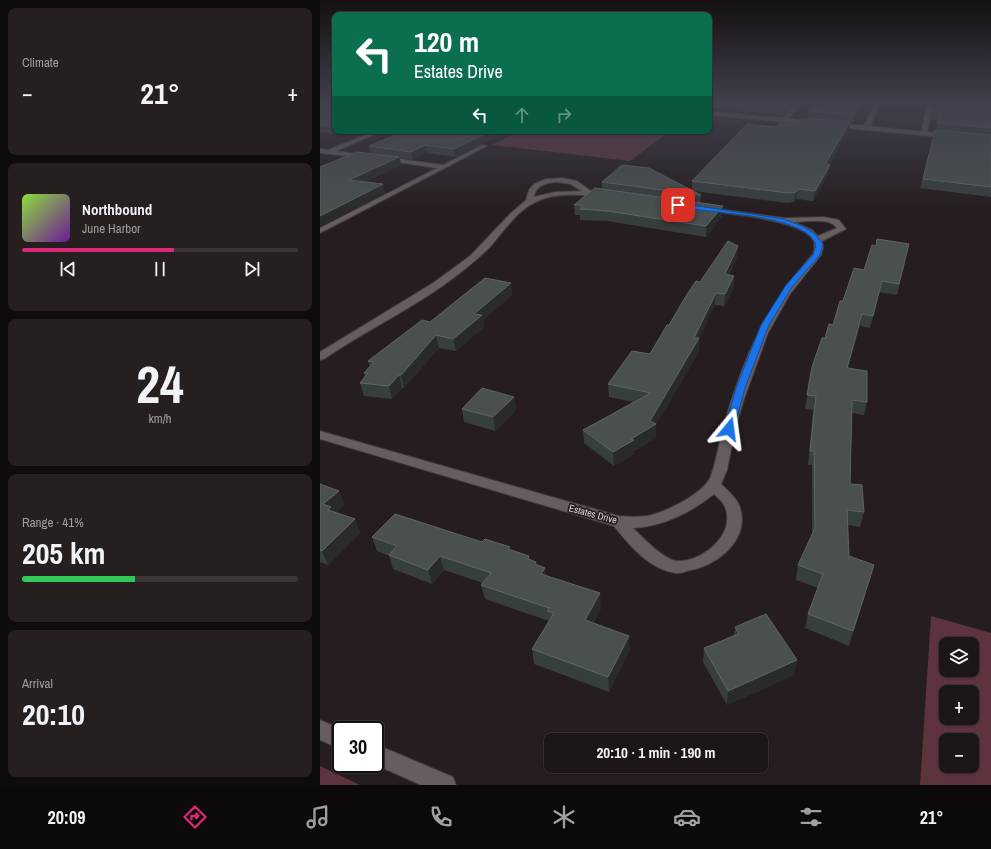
<!DOCTYPE html>
<meta charset="utf-8">
<style>
body{margin:0;font-family:"Archivo Narrow",sans-serif;background:#251f20;color:#f1f3f6;height:100vh;display:flex;flex-direction:column;font-size:15px;white-space:nowrap}
*{box-sizing:border-box;margin:0}
p{font-size:13px;color:#a09fa1}
.icon{flex:none;width:22px;height:22px;fill:none;stroke:currentColor;stroke-width:2;stroke-linecap:round;stroke-linejoin:round}
.map{position:relative;flex:1;overflow:hidden}
.side{display:flex;flex-direction:column;gap:8px;padding:8px;background:#0f0c0d;width:320px}
.side>*{flex:none}
.banner{position:absolute;left:12px;top:12px;width:380px;height:122px;border-radius:8px;box-shadow:0 1px 3px #0004,0 0 0 1px #3a3536;background:#0b6e4f;color:#fff;overflow:hidden}
.buttons{position:absolute;left:619px;top:637px;display:grid;gap:8px}
.buttons a{display:grid;place-items:center;width:40px;height:40px;border-radius:8px;background:#1c1617;box-shadow:0 1px 3px #0004,0 0 0 1px #3a3536;font-size:20px}
.speed{position:absolute;left:12px;top:721px;display:flex;gap:8px;font-size:20px;font-weight:700;text-align:center}
.speed>*{display:grid;place-content:center;width:52px;height:52px;border-radius:50%;background:#1c1617;box-shadow:0 1px 3px #0004,0 0 0 1px #3a3536;line-height:1}
.speed .limit{border:2px solid #111;border-radius:6px;background:#fff;color:#111}
.pin{position:absolute;display:grid;place-items:center;width:34px;height:34px;color:#fff;margin:-17px;border-radius:8px;box-shadow:0 2px 6px #0006}
.me{position:absolute;width:44px;margin:-22px;rotate:16deg;stroke-linejoin:round;filter:drop-shadow(0 0 3px #0008)}
.turn{display:flex;align-items:center;gap:14px;height:84px;padding:0 16px;font-size:18px}
.turn .icon{width:52px;height:52px;stroke-width:2.5}
.turn b{display:block;font-size:28px;line-height:34px}
.lanes{display:flex;align-items:center;height:38px;padding:0 16px;background:#0003;justify-content:center;gap:20px;direction:ltr}
.lanes .off{opacity:.35}
.big{font-size:30px;font-weight:700;line-height:1.1}
.side .card{flex:1;display:flex;flex-direction:column;justify-content:center;gap:6px;min-width:0;padding:0 14px;border-radius:8px;background:#251f20}
.side .dial{align-items:center;gap:0}
.dial b{font-size:52px;line-height:1}
.song{display:flex;align-items:center;gap:12px}
.cover{width:48px;height:48px;border-radius:6px;background:linear-gradient(135deg,hsl(90 70% 55%),hsl(280 70% 35%))}
.played{height:4px;border-radius:2px;background:linear-gradient(90deg,#db2777 55%,#3a3536 55%)}
.keys{display:flex;justify-content:space-around;direction:ltr}
.heat{display:flex;justify-content:space-between;align-items:center;font-size:22px;direction:ltr}
.charge{height:6px;border-radius:3px;background:linear-gradient(90deg,#34c759 41%,#3a3536 0)}
.trip{position:absolute;left:224px;top:733px;width:224px;height:40px;border-radius:8px;background:#1c1617;box-shadow:0 1px 3px #0004,0 0 0 1px #3a3536;font-weight:700;line-height:40px;text-align:center}
.tabs{display:flex;height:64px;justify-content:space-around;align-items:center;background:#0b0909;color:#a09fa1}
.tabs .icon{width:28px;height:28px}
.tabs .active{color:#db2777}
.tabs b{font-size:18px;color:#f1f3f6}
main{display:flex;flex:1;min-height:0}
.map>svg:first-child{display:block}
.green{fill:#5d333d;fill-rule:evenodd}
.lines{fill:none;stroke-linecap:round;stroke-linejoin:round}
.service-casing{stroke:#3f393a;stroke-width:2}
.minor-casing{stroke:#3f393a;stroke-width:2}
.tertiary-casing{stroke:#3f393a;stroke-width:2}
.service{fill:#675d5f;fill-rule:evenodd}
.minor{fill:#675d5f;fill-rule:evenodd}
.tertiary{fill:#675d5f;fill-rule:evenodd}
.wall{fill:#373f3e}
.shaded-wall{fill:#292b2b}
.building{fill:#49504f;stroke:#606564}
.route{fill:#1a73e8;stroke:#114b97}
.labels{text-anchor:middle;dominant-baseline:central;stroke-width:3.5;stroke-linejoin:round;paint-order:stroke}
.street-label{font-size:10px;fill:#dcd6d7;stroke:#251d1f}
</style>
<main>
<section class="side">
<div class="card"><p>Climate</p>
<div class="heat"><a>−</a><b class="big">21°</b><a>+</a></div>
</div>
<div class="card">
<div class="song"><i class="cover"></i><div><b>Northbound</b><p>June Harbor</p></div></div>
<div class="played"></div>
<div class="keys"><svg class="icon" aria-label="previous" viewBox="0 0 24 24"><path d="M18 5L8 12l10 7zM5 5v14"/></svg><svg class="icon" aria-label="pause" viewBox="0 0 24 24"><path d="M8 5v14M16 5v14"/></svg><svg class="icon" aria-label="next" viewBox="0 0 24 24"><path d="M6 5l10 7-10 7zM19 5v14"/></svg></div>
</div>
<div class="card dial"><b>24</b><p>km/h</p></div>
<div class="card"><p>Range · 41%</p><b class="big">205 km</b><div class="charge"></div></div>
<div class="card"><p>Arrival</p><b class="big">20:10</b></div>
</section>
<div class="map">
<svg width="671" height="785" viewBox="0 0 671 785">
<rect width="100%" height="100%" fill="#251d1f"/>
<!-- green -->
<g class="green">
<polygon points="389,103 473,103 463,115 389,108"/>
<polygon points="199,131 350,131 310,161 172,145"/>
<path d="M611 616 671 633V785H600ZM626 644H652V670H626ZM626 692H652V718H626ZM626 740H652V766H626Z"/>
<polygon points="0,766 40,785 0,785"/>
</g>
<g class="lines">
<!-- service casing -->
<g class="service-casing">
<g id="service">
<polygon points="475,103 481,103 467,121 463,121 462,120"/>
<polygon points="555,103 561,103 549,128 544,129 543,128"/>
<polygon points="607,103 613,103 607,133 604,135 601,133"/>
<polygon points="162,145 167,146 0,233 0,228"/>
</g>
</g>
<!-- minor casing -->
<g class="minor-casing">
<g id="minor">
<polygon points="389,111 630,134 633,136 630,138 389,115"/>
<polygon points="55,131 63,131 16,151 46,155 49,157 48,158 0,153 0,149 8,150"/>
<polygon points="65,157 123,165 126,167 123,169 63,160 62,159"/>
<path d="M242 178 257 181 271 191 284 193 288 195 284 197C263 195 237 192 218 201 198 209 184 231 170 247 161 256 150 265 140 273 98 306 48 329 4 359L0 360V352L113 283 150 256 191 213 206 200 209 190 214 184 226 179ZM237 182 250 184 262 191 235 192 214 197C216 185 226 183 237 182Z"/>
<path d="M384 207 464 218 504 217 519 220 526 229 502 241 503 248 501 255 470 294 448 333 424 399 415 430 407 470 401 484C407 490 415 496 419 505 432 537 399 565 371 570 366 571 361 574 356 573 330 570 309 545 294 526L0 439V431L299 516C308 517 318 517 327 516 346 512 381 495 390 478 397 460 399 442 404 424 424 357 445 307 493 254 494 250 495 247 494 242 486 220 409 214 387 211H384ZM491 221C501 221 511 220 517 228L498 236 492 230 474 222ZM394 494C397 497 402 501 404 505 418 533 383 562 357 561 344 560 322 537 313 528 342 527 372 512 394 494Z"/>
</g>
</g>
<!-- tertiary casing -->
<g class="tertiary-casing">
<g id="tertiary">
<polygon points="0,720 24,730 21,730 21,749 0,740"/>
<polygon points="55,744 133,777 136,785 101,785 54,764"/>
</g>
</g>
<!-- service -->
<use href="#service" class="service"/>
<!-- minor -->
<use href="#minor" class="minor"/>
<!-- tertiary -->
<use href="#tertiary" class="tertiary"/>
</g>
<!-- wall -->
<g class="wall">
<polygon points="0,103 15,131 20,131 13,134 0,132"/>
<polygon points="613,103 671,103 671,197 600,188 618,120 611,120"/>
<polygon points="543,105 533,123 530,123 529,130 509,165 510,165 508,174 493,201 476,199 474,202 467,203 373,191 381,195 380,203 402,216 386,237 287,221 260,220 260,215 255,215 254,205 282,189 282,182 372,190 372,181 457,127 477,125 488,118 488,111"/>
<polygon points="78,131 186,131 135,157 107,153 93,160 80,158 81,165 45,182 63,184 65,193 0,226 51,153 49,146 79,134"/>
<polygon points="589,244 577,295 559,292 550,328 540,326 528,369 547,402 544,415 532,413 530,484 544,512 540,527 527,525 529,556 550,579 529,646 485,628 488,614 498,588 476,580 478,565 492,535 492,465 488,465 493,410 485,409 492,367 505,338 513,325 523,301 544,270 556,246"/>
<polygon points="418,246 417,257 409,275 414,276 414,288 404,306 395,305 379,338 379,351 336,425 336,438 314,451 314,454 294,466 264,443 263,430 313,402 289,397 288,384 330,354 349,325 380,282"/>
<polygon points="192,295 163,320 164,327 136,351 119,348 84,388 82,388 72,399 44,396 40,383 45,377 44,373 50,367 48,361"/>
<polygon points="194,397 196,410 175,431 144,422 142,409"/>
<polygon points="0,484 19,491 24,505 16,512 35,519 40,533 8,565 0,562"/>
<polygon points="52,537 162,542 191,550 210,559 216,562 217,565 226,576 281,608 273,623 310,650 289,692 214,664 212,649 229,621 165,599 161,585 163,583 124,570 112,584 73,569 69,556 57,551"/>
<polygon points="415,627 477,660 474,675 407,705 383,662 384,648 414,635"/>
</g>
<!-- shaded-wall -->
<g class="shaded-wall">
<polygon points="541,103 544,103 543,105 533,123 534,115"/>
<polygon points="530,122 529,130 504,172 506,163"/>
<polygon points="15,125 15,131 20,131 13,134 11,126"/>
<polygon points="171,131 186,131 135,157 134,149"/>
<polygon points="105,145 107,153 93,160 91,152"/>
<polygon points="79,157 81,165 32,188 29,180"/>
<polygon points="510,165 508,174 493,201 495,191"/>
<polygon points="63,184 65,193 0,226 0,216"/>
<polygon points="478,189 476,199 474,202 476,192"/>
<polygon points="403,206 402,216 386,237 386,226"/>
<polygon points="418,246 417,257 404,285 405,274"/>
<polygon points="414,276 414,288 404,306 405,294"/>
<polygon points="191,283 192,295 163,320 164,327 136,351 133,339 154,314"/>
<polygon points="396,293 395,305 379,340 379,338 379,351 336,425 336,438 314,451 314,454 294,466 293,452 311,439 330,421 374,338"/>
<polygon points="542,314 540,326 525,381 527,368"/>
<polygon points="116,335 119,348 84,388 81,375"/>
<polygon points="79,375 82,388 72,399 69,386"/>
<polygon points="194,397 196,410 175,431 173,417"/>
<polygon points="19,491 24,505 14,514 17,521 3,504"/>
<polygon points="35,519 40,533 8,565 2,551"/>
<polygon points="120,556 124,570 112,584 108,570"/>
<polygon points="554,565 550,579 529,646 533,631"/>
<polygon points="225,568 227,582 221,574"/>
<polygon points="280,593 281,608 266,635 265,620"/>
<polygon points="309,636 310,650 289,692 288,677"/>
<polygon points="477,660 474,675 407,705 408,691"/>
</g>
<!-- building -->
<g class="building">
<polygon points="4,103 15,103 15,125 11,126 0,125 0,104"/>
<polygon points="495,103 541,103 534,115 488,111"/>
<polygon points="614,103 671,103 671,128 617,123 620,113 613,112"/>
<polygon points="483,118 530,122 506,163 510,165 495,191 478,189 476,192 468,193 372,181 427,124 457,127 460,123 477,125"/>
<polygon points="615,130 671,135 671,187 603,179"/>
<polygon points="80,131 171,131 134,149 105,145 91,152 49,146 80,133"/>
<polygon points="37,152 79,157 29,180 63,184 0,216 0,167"/>
<polygon points="302,165 329,168 381,195 282,182"/>
<polygon points="275,188 403,206 386,226 287,211 260,209 262,205 254,205"/>
<polygon points="557,239 589,244 579,284 562,281 553,316 542,314 527,368 547,371 547,402 532,400 530,484 542,485 544,512 527,510 529,556 554,565 533,631 488,614 503,574 478,565 495,528 494,451 490,451 496,396 487,395 492,367 502,338 505,338 509,324 513,325 520,301 523,301 534,268 544,270 552,245 556,246"/>
<polygon points="408,241 418,246 405,274 414,276 405,294 396,293 374,338 379,338 330,421 336,424 311,439 314,440 293,452 263,430 331,393 288,384 312,351 330,354 347,325 349,325 366,296 376,281 380,282"/>
<polygon points="165,278 191,283 154,314 162,315 133,339 116,335 81,375 79,375 69,386 40,383 48,373 44,373 54,362 48,361 102,320 110,322"/>
<polygon points="162,388 194,397 173,417 142,409"/>
<polygon points="0,484 19,491 3,504 11,507 8,510 35,519 2,551 0,550"/>
<polygon points="75,514 162,542 165,539 190,547 188,549 209,556 208,559 216,562 215,564 225,568 221,574 280,593 265,620 309,636 288,677 212,649 234,613 227,611 229,608 161,585 171,573 120,556 108,570 69,555 77,546 52,537"/>
<polygon points="446,614 477,660 408,691 384,648 419,634 415,627"/>
</g>
<!-- sky -->
<linearGradient id="sky" x2="0" y2="1"><stop stop-color="#141011"/><stop offset="0.48" stop-color="#40404d"/><stop offset="1" stop-color="#40404d" stop-opacity="0"/></linearGradient>
<rect width="671" height="213" fill="url(#sky)"/>
<!-- route -->
<path class="route" d="M358 203 464 219 482 226 494 233 503 244 500 255 472 287 449 325 425 388 414 429 409 432 404 429 416 388 441 325 466 285 493 255 496 245C494 241 492 237 489 235 461 213 391 214 355 206V204Z"/>
<g class="labels">
<!-- street labels -->
<g class="street-label">
<text transform="translate(273 514) rotate(15)">Estates Drive</text>
</g>
</g>
</svg>
<div class="buttons">
<a><svg class="icon" aria-label="layers" viewBox="0 0 24 24"><path d="M12 4l9 5-9 5-9-5zM3 14l9 5 9-5"/></svg></a>
<a>+</a>
<a>−</a>
</div>
<div class="speed"><div class="limit">30</div></div>
<div class="pin" style="left:358px;top:205px;background:#d93025"><svg class="icon" aria-label="arrive" viewBox="0 0 24 24"><path d="M6 21V4h12l-3 4 3 4H6"/></svg></div>
<svg class="me" style="left:409px;top:429px" viewBox="-20 -20 40 40"><path d="M0-17L14 15 0 8-14 15z" fill="#1a73e8" stroke="#fff" stroke-width="4"/></svg>
<div class="trip">20:10 · 1 min · 190 m</div>
<div class="banner">
<div class="turn"><svg class="icon" aria-label="left" viewBox="0 0 24 24"><path d="M17 20v-9H6M10 6l-5 5 5 5"/></svg><div><b>120 m</b>Estates Drive</div></div>
<div class="lanes"><svg class="icon" aria-label="left" viewBox="0 0 24 24"><path d="M17 20v-9H6M10 6l-5 5 5 5"/></svg><svg class="icon off" aria-label="ahead" viewBox="0 0 24 24"><path d="M12 20V5M6 11l6-6 6 6"/></svg><svg class="icon off" aria-label="right" viewBox="0 0 24 24"><path d="M7 20v-9h11M14 6l5 5-5 5"/></svg></div>
</div>
</div>
</main>
<nav class="tabs">
<b>20:09</b>
<svg class="icon active" aria-label="directions" viewBox="0 0 24 24"><path d="M12 3l9 9-9 9-9-9zM9 14v-3h6M13 9l2 2-2 2"/></svg>
<svg class="icon" aria-label="music" viewBox="0 0 24 24"><path d="M9 18V5l10-2v13"/><circle cx="6" cy="18" r="3"/><circle cx="16" cy="16" r="3"/></svg>
<svg class="icon" aria-label="phone" viewBox="0 0 24 24"><path d="M5 4h4l2 5-3 2q2 4 5 5l2-3 5 2v4C11 20 4 13 5 4z"/></svg>
<svg class="icon" aria-label="climate" viewBox="0 0 24 24"><path d="M12 3v18M4 7l16 10M4 17L20 7"/></svg>
<svg class="icon" aria-label="car" viewBox="0 0 24 24"><path d="M5 17H2v-5l4-1 3-4h7l3 4 3 1v5h-3M9 17h6M6 11h13"/><circle cx="7" cy="17" r="2"/><circle cx="17" cy="17" r="2"/></svg>
<svg class="icon" aria-label="filters" viewBox="0 0 24 24"><path d="M4 7h16M4 17h16"/><circle cx="9" cy="7" r="2"/><circle cx="15" cy="17" r="2"/></svg>
<b>21°</b>
</nav>
